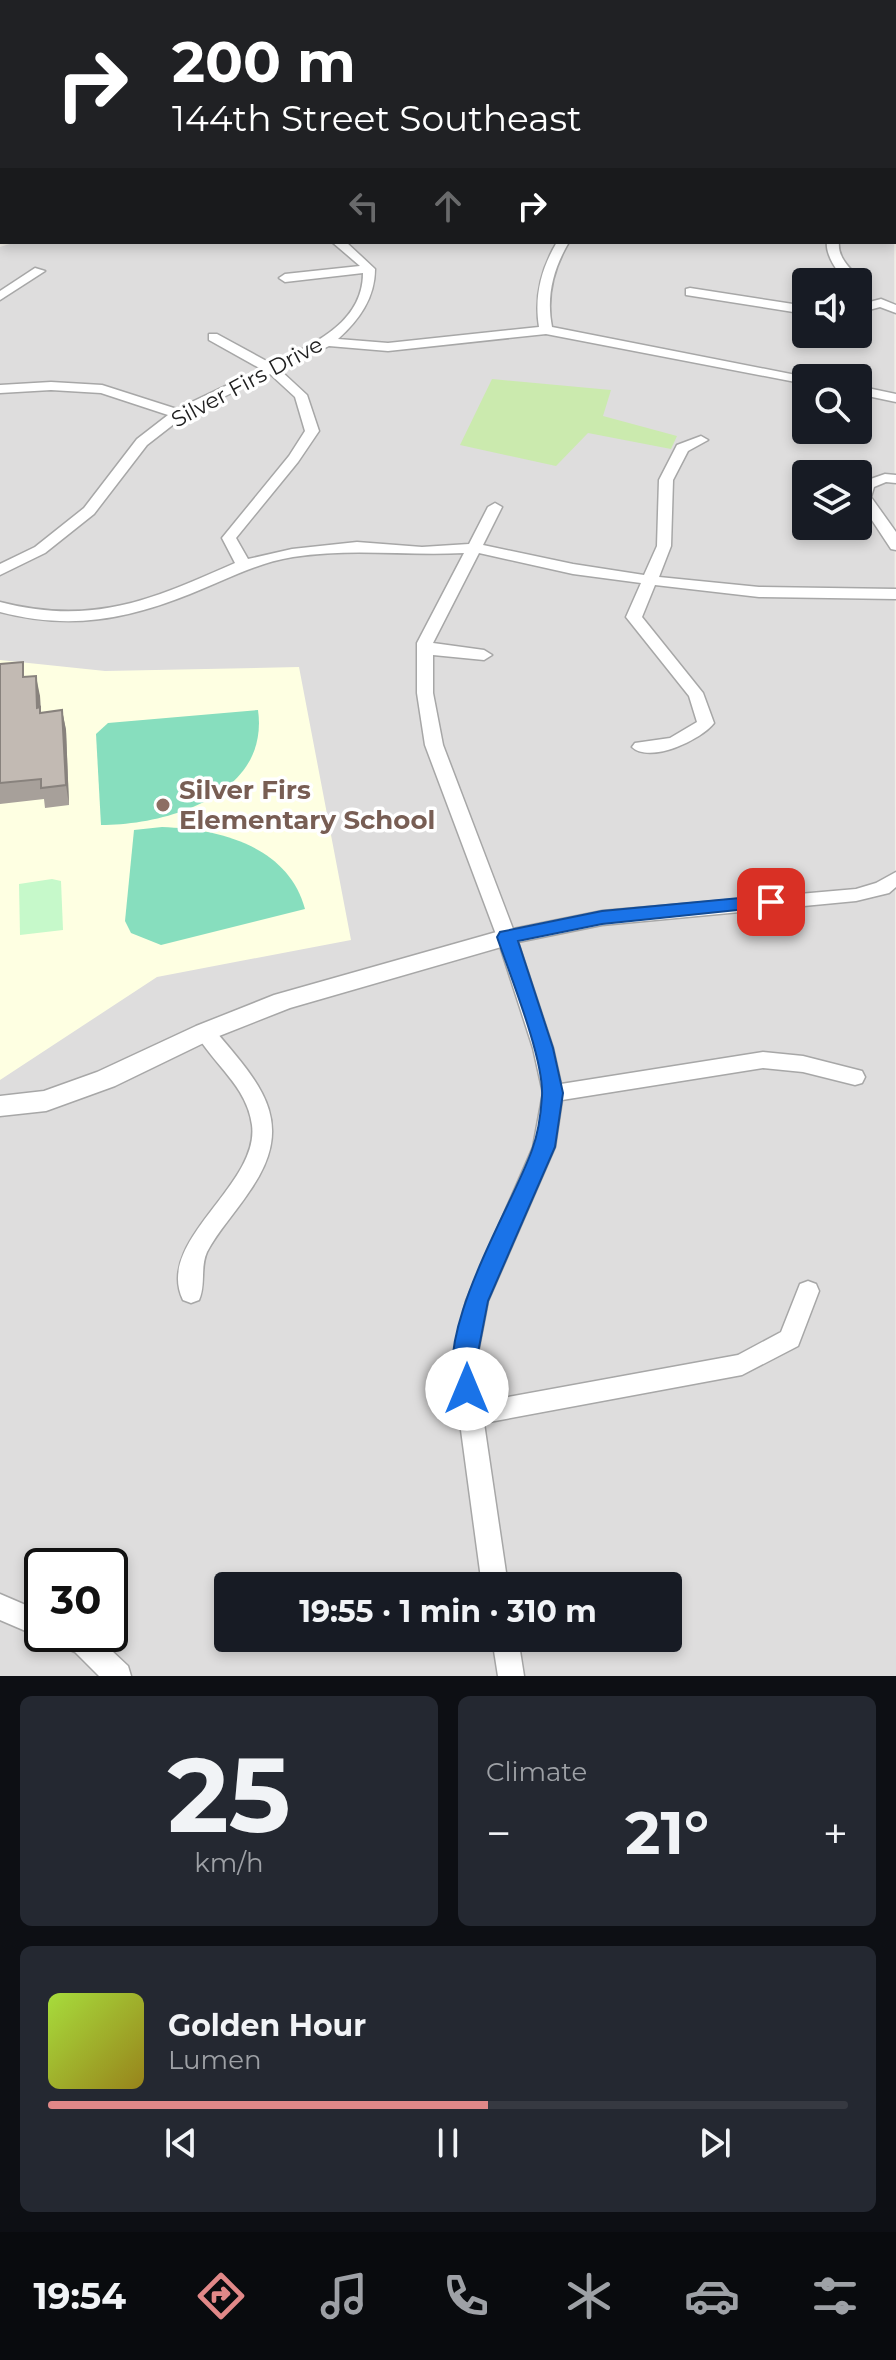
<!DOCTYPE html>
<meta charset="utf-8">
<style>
body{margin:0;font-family:Montserrat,sans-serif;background:#242831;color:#f1f3f6;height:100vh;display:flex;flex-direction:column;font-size:30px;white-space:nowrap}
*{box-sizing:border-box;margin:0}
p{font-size:26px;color:#9ea1a6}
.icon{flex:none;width:44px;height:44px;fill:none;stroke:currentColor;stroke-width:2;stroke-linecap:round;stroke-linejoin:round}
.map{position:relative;height:1676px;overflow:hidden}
.side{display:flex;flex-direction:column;gap:20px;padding:20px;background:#0d0f14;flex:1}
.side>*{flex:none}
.banner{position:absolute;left:0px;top:0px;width:896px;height:244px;box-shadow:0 4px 12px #0003;background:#202124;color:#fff;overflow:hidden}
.fabs{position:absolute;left:792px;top:268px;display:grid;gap:16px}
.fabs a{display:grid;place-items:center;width:80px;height:80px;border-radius:8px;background:#171b24;box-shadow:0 4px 12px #0003;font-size:40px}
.speed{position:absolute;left:24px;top:1548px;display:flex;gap:16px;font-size:40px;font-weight:700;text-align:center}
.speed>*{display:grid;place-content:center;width:104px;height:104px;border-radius:50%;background:#171b24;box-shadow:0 4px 12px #0003;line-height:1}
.speed .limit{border:4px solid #111;border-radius:12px;background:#fff;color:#111}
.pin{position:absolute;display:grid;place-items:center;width:68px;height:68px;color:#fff;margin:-34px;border-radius:16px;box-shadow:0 4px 12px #0006}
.me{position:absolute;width:88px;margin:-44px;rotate:0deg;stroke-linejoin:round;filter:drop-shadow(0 0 6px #0008)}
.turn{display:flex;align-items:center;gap:28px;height:168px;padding:0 40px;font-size:36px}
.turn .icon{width:104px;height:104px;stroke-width:2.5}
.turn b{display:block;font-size:56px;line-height:68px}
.lanes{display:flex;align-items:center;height:76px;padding:0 40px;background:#0003;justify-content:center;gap:40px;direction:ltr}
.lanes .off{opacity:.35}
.big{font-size:60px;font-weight:700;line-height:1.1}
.side .tile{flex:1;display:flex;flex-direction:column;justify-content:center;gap:12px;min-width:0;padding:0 28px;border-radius:12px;background:#242831}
.side .dial{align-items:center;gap:0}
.dial b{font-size:104px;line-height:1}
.song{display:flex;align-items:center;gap:24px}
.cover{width:96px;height:96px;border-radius:12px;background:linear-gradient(135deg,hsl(80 70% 55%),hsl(50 70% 35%))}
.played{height:8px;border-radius:4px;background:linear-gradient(90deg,#e18888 55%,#363941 55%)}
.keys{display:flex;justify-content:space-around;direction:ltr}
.heat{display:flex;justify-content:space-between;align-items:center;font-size:44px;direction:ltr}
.side .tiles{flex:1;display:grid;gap:20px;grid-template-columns:1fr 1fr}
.tile:last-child{grid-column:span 2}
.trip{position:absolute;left:214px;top:1572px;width:468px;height:80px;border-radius:8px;background:#171b24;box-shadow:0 4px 12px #0003;font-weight:700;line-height:80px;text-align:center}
.tabs{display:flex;height:128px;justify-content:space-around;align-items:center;background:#090b0e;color:#9ea1a6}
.tabs .icon{width:56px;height:56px}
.tabs .selected{color:#e18888}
.tabs b{font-size:36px;color:#f1f3f6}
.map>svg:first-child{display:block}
.residential{fill:#dedddd;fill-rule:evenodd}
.education{fill:#feffe2}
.grass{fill:#cbeaae}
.park{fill:#c6f9ca}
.pitch{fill:#87debe}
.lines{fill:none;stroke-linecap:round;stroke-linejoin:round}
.minor-casing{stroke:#a7a7a7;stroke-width:3}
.tertiary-casing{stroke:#a7a7a7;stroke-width:3}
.primary-casing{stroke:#9b6a02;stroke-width:3}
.minor{fill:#fff;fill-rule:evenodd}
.tertiary{fill:#fff;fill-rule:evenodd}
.primary{fill:#fbd6a2;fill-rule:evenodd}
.wall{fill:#a7a09a}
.shaded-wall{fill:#88827d}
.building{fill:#c2bab3;stroke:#88827d;stroke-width:2}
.route{fill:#1a73e8;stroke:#114b97;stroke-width:2}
.education-dot{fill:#8d6e63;stroke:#fff;stroke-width:3}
.labels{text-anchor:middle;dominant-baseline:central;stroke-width:7;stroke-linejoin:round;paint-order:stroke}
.far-street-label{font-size:22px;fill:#202020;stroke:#fff}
.education-label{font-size:26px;font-weight:bold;fill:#785e54;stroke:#fff;text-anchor:start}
</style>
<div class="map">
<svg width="896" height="1676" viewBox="0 0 896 1676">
<rect width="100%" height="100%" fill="#f1eee7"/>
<!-- residential -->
<path class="residential" d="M894 71 896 1676H0V247L16 242H894ZM806 282H858V334H806ZM806 378H858V430H806ZM806 474H858V526H806ZM42 1566H110V1634H42ZM228 1586H668V1638H228Z"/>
<!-- education -->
<polygon class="education" points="0,660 105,671 299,667 351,940 157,977 0,1080"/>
<!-- grass -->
<polygon class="grass" points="492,379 611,390 603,416 677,436 671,449 588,433 556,466 460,445"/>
<!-- park -->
<polygon class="park" points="52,879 61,881 63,930 20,935 19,884"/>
<!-- pitch -->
<g class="pitch">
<path d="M258 710C270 795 167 825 101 825L96 734 108 723Z"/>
<path d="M162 827C220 829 288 846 305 909L161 945 131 933 125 921 134 830Z"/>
</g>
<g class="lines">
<!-- minor casing -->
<g class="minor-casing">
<g id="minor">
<polygon points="347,0 363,0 345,2"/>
<polygon points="393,0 405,0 407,2 395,2"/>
<polygon points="783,0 796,0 798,2 785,2"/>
<rect x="0" y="109" width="2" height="6"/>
<polygon points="894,111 896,111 894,118"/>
<polygon points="0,141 2,141 0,148"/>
<path d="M332 242H346L375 269C375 298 359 320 338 339L388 343 539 327C534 296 541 269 557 242H569C553 269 546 296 552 327L811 378H806V384L546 334 388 351 329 346 280 370 307 395 319 431 298 462 236 538 248 559 292 549 357 542 422 547 469 544 488 507 495 503 502 507 483 545 573 564 644 575 657 546 659 480 677 445 701 436 708 440 688 451 673 480 671 546 659 577 759 587 896 589V599L759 597 655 585 642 617 703 693 714 723C701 740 650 764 632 747L635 743 670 738 697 722 689 696 626 617 641 583 573 574 479 553 433 643 484 650 492 655 484 660 433 655V693L443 745 513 929 602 911 856 889 876 883 896 872V887L889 893 856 901 602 925 518 942 553 1048 561 1084 763 1052 803 1056 862 1071 865 1077 862 1083 855 1085 803 1072 763 1068 562 1100 555 1147 488 1301 476 1363 481 1402 738 1355 781 1332 800 1284 808 1281 816 1284 819 1291 798 1346 742 1375 484 1423 508 1586H482L452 1363 466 1301 533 1147 543 1093 533 1048 497 937 425 745 417 693V643L464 553C406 556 351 548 293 557 256 563 225 580 190 594 125 620 69 630 0 612V602C93 626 151 600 235 563L222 538 289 456 305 431 295 397 270 374 183 417 147 445 94 514 45 553 0 575V564L35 547 84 508 137 439 168 415 101 393 51 390 0 393V385L51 382 102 385 177 409 261 369 209 340V334H217L272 364C311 345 363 324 363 273L285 282 279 278 285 274 360 266Z"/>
<path d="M827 242H839C837 259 853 271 863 282L861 285C858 282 854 283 851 282 839 278 825 254 827 242Z"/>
<polygon points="35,268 45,271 0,300 0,291"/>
<polygon points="690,288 806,306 806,314 686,295 686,289"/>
<polygon points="881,299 896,305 896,313 880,307 858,313 858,305"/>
<polygon points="858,386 896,394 896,402 858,394"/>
<polygon points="885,474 896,475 896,483 886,482 874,487 871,497 896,532 896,550 891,549 858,499 862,482"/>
<path d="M205 1025 212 1027C259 1083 299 1121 249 1192 236 1212 218 1231 207 1252 200 1267 206 1285 199 1300L191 1303 183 1300C154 1241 260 1185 252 1125 247 1086 213 1064 195 1032L198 1027Z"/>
<polygon points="0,1594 42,1612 42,1634 94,1634 128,1666 131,1676 99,1676 75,1652 54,1643 50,1635 42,1638 0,1620"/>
<polygon points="492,1638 518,1638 524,1676 498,1676"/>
</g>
</g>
<!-- tertiary casing -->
<g class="tertiary-casing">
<g id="tertiary">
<polygon points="0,230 2,230 0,239"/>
<polygon points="507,929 515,931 519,937 515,943 290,1008 214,1038 115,1086 46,1111 0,1116 0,1096 44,1091 97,1072 196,1026 274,995"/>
</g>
</g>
<!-- primary casing -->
<g class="primary-casing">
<g id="primary">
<polygon points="690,0 710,0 711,2 691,2"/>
<rect x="894" y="57" width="2" height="10"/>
</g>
</g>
<!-- minor -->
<use href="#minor" class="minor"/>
<!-- tertiary -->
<use href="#tertiary" class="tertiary"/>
<!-- primary -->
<use href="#primary" class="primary"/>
</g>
<!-- wall -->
<polygon class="wall" points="0,664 26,677 40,696 41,713 62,710 66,730 69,805 45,808 44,799 0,804"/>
<!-- shaded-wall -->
<g class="shaded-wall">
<polygon points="36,676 40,696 41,728 37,708"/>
<polygon points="62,710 66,730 69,805 66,785"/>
</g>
<!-- building -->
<polygon class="building" points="23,662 23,677 36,676 37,708 40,707 40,713 62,710 66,785 41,788 41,779 0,783 0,664"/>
<!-- route -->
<path class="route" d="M771 895 780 902 777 906 602 924 518 941 553 1048 563 1093 555 1147 488 1301 476 1363 479 1389 475 1397 467 1400 458 1397C430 1337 511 1209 532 1150 538 1134 541 1112 542 1096 544 1059 510 975 497 937L500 932 602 911Z"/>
<!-- markers -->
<circle class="education-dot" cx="163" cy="805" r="8"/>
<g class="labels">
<!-- far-street labels -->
<g class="far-street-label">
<text transform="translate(247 382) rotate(-28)">Silver Firs Drive</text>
</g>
<!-- education labels -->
<g class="education-label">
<text x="179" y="790">Silver Firs<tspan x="179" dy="30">Elementary School</tspan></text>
</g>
</g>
</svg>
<div class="fabs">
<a><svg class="icon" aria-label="sound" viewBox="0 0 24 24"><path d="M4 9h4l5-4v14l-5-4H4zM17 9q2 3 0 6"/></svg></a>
<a><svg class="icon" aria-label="search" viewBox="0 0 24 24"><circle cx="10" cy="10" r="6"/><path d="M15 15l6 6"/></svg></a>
<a><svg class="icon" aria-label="layers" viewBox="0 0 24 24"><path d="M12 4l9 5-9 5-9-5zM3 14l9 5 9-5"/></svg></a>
</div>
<div class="speed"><div class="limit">30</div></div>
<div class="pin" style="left:771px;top:902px;background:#d93025"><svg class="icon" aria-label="arrive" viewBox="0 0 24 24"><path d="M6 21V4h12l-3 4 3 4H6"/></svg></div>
<svg class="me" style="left:467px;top:1389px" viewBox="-20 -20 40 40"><circle r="19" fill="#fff"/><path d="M0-13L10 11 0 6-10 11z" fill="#1a73e8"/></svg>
<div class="trip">19:55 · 1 min · 310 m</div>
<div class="banner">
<div class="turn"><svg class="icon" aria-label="right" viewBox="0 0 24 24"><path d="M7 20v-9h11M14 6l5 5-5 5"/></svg><div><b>200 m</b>144th Street Southeast</div></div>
<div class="lanes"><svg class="icon off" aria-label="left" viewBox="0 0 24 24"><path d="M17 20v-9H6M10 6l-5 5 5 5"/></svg><svg class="icon off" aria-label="ahead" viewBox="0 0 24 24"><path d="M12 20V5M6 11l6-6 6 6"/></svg><svg class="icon" aria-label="right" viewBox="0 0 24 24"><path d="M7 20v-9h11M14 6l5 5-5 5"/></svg></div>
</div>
</div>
<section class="side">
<div class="tiles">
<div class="tile dial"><b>25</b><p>km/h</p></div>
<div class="tile"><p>Climate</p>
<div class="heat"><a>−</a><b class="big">21°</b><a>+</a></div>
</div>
<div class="tile">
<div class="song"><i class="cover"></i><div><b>Golden Hour</b><p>Lumen</p></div></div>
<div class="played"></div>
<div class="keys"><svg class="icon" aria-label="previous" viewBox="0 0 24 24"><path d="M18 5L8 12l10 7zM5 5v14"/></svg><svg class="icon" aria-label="pause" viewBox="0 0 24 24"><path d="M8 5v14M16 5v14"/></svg><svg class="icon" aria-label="next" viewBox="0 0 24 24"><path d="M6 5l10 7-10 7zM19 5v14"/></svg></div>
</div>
</div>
</section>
<nav class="tabs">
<b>19:54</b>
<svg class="icon selected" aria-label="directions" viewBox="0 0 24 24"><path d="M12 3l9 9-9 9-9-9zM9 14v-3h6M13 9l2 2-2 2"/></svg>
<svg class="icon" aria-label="music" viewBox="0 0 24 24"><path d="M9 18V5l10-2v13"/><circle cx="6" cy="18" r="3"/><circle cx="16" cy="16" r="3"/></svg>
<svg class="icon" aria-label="phone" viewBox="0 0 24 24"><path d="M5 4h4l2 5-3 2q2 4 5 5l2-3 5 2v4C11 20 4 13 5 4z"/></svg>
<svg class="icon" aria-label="climate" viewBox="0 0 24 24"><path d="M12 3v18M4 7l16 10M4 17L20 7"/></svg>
<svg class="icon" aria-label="car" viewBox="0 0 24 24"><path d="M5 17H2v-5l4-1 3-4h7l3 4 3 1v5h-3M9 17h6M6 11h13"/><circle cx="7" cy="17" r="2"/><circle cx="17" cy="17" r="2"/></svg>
<svg class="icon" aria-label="filters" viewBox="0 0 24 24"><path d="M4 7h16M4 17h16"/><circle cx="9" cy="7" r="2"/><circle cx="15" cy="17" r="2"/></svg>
</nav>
